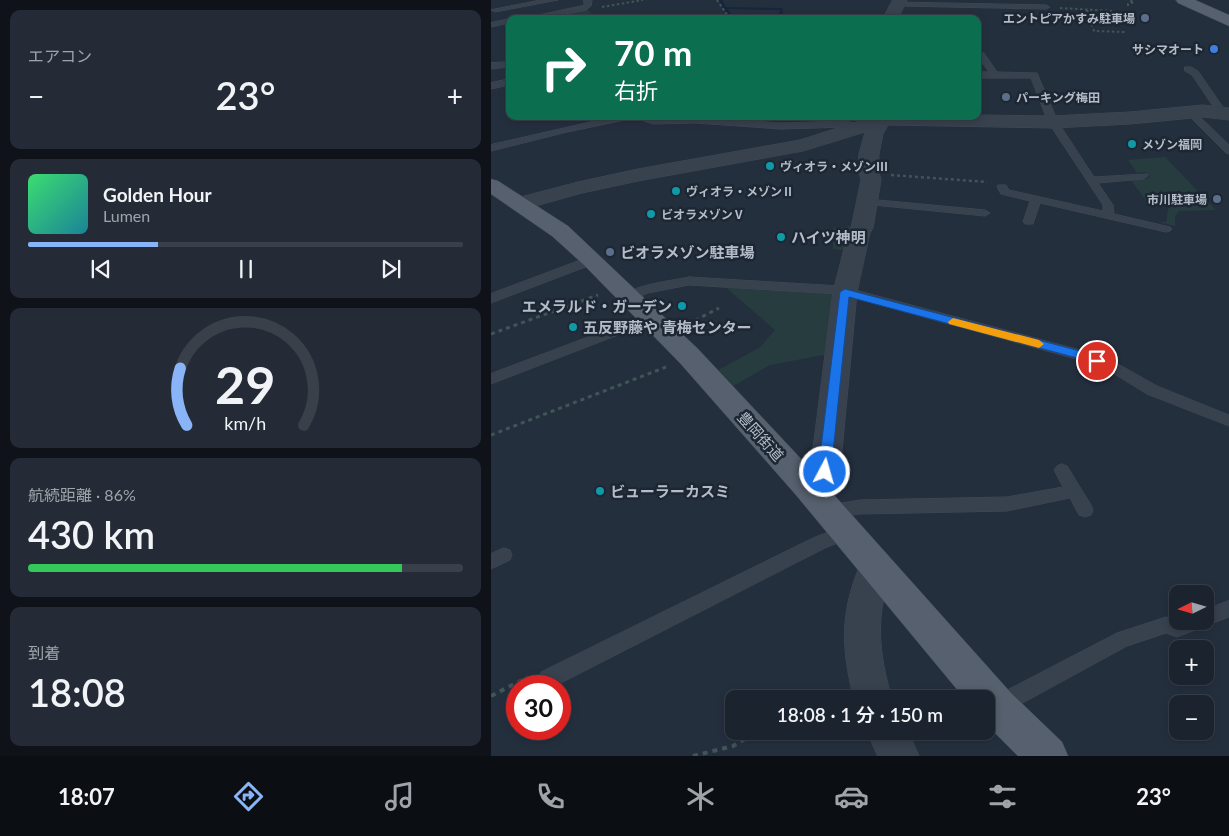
<!DOCTYPE html>
<html lang="ja">
<meta charset="utf-8">
<style>
body{margin:0;font-family:Lato,"Noto Sans JP",sans-serif;background:#242b36;color:#f1f3f6;height:100vh;display:flex;flex-direction:column;font-size:19px;white-space:nowrap}
*{box-sizing:border-box;margin:0}
p{font-size:16px;color:#a0a4aa}
.icon{flex:none;width:28px;height:28px;fill:none;stroke:currentColor;stroke-width:2;stroke-linecap:round;stroke-linejoin:round}
.map{position:relative;flex:1;overflow:hidden}
.panel{display:flex;flex-direction:column;gap:10px;padding:10px;background:#0f1319;width:491px}
.panel>*{flex:none}
.guide{position:absolute;left:15px;top:15px;width:475px;height:105px;border-radius:10px;box-shadow:0 2px 8px #0003,0 0 0 1px #39404a;background:#0b6e4f;color:#fff;overflow:hidden}
.needle{width:32px;rotate:265deg}
.controls{position:absolute;left:678px;top:585px;display:grid;gap:10px}
.controls a{display:grid;place-items:center;width:45px;height:45px;border-radius:10px;background:#1b232e;box-shadow:0 2px 8px #0003,0 0 0 1px #39404a;font-size:25px}
.speed{position:absolute;left:15px;top:675px;display:flex;gap:10px;font-size:25px;font-weight:700;text-align:center}
.speed>*{display:grid;place-content:center;width:65px;height:65px;border-radius:50%;background:#1b232e;box-shadow:0 2px 8px #0003,0 0 0 1px #39404a;line-height:1}
.speed .limit{border:8px solid #d22;background:#fff;color:#111}
.pin{position:absolute;display:grid;place-items:center;width:42px;height:42px;color:#fff;margin:-21px;border:2px solid #fff;border-radius:50%;box-shadow:0 1px 5px #0007}
.me{position:absolute;width:55px;margin:-28px;rotate:6deg;stroke-linejoin:round;filter:drop-shadow(0 0 4px #0008)}
.turn{display:flex;align-items:center;gap:18px;height:105px;padding:0 25px;font-size:22px}
.turn .icon{width:65px;height:65px;stroke-width:2.5}
.turn b{display:block;font-size:35px;line-height:42px}
.big{font-size:38px;font-weight:600;line-height:1.1}
.panel .tile{flex:1;display:flex;flex-direction:column;justify-content:center;gap:8px;min-width:0;padding:0 18px;border-radius:10px;background:#242b36}
.panel .dial{align-items:center;gap:0}
.dial svg{height:130px;overflow:visible;fill:none;stroke:#39404a;stroke-width:7;stroke-linecap:round;text-anchor:middle}
.dial text{fill:#f1f3f6;stroke:none}
.song{display:flex;align-items:center;gap:15px}
.cover{width:60px;height:60px;border-radius:8px;background:linear-gradient(135deg,hsl(140 70% 55%),hsl(190 70% 35%))}
.played{height:5px;border-radius:2px;background:linear-gradient(90deg,#8ab4f8 30%,#39404a 30%)}
.keys{display:flex;justify-content:space-around;direction:ltr}
.heat{display:flex;justify-content:space-between;align-items:center;font-size:28px;direction:ltr}
.charge{height:8px;border-radius:4px;background:linear-gradient(90deg,#34c759 86%,#39404a 0)}
.trip{position:absolute;left:234px;top:690px;width:270px;height:50px;border-radius:10px;background:#1b232e;box-shadow:0 2px 8px #0003,0 0 0 1px #39404a;font-weight:600;line-height:50px;text-align:center}
.menu{display:flex;height:80px;justify-content:space-around;align-items:center;background:#0b0e12;color:#a0a4aa}
.menu .icon{width:35px;height:35px}
.menu .active{color:#8ab4f8}
.menu b{font-size:22px;color:#f1f3f6}
main{display:flex;flex:1;min-height:0}
.map>svg:first-child{display:block}
.green{fill:#263c3f}
.lines{fill:none;stroke-linecap:round;stroke-linejoin:round}
.stream{fill:#17263c;fill-rule:evenodd}
.lane-casing{stroke:#414a57;stroke-width:1}
.street-casing{stroke:#414a57;stroke-width:1}
.primary-casing{stroke:#414a57;stroke-width:1}
.path-far3{stroke:#3f5557;stroke-width:2;stroke-dasharray:2.5 2.5;stroke-linecap:butt}
.path-far2{stroke:#3f5557;stroke-width:2.5;stroke-dasharray:3 3;stroke-linecap:butt}
.path-far1{stroke:#3f5557;stroke-width:3;stroke-dasharray:4 4;stroke-linecap:butt}
.path{stroke:#3f5557;stroke-width:4;stroke-dasharray:5 5;stroke-linecap:butt}
.lane{fill:#38414e;fill-rule:evenodd}
.street{fill:#38414e;fill-rule:evenodd}
.primary{fill:#56606e;fill-rule:evenodd}
.route{fill:#1a73e8;stroke:#114b97}
.slow{fill:#f59e0b}
.service-dot{fill:#5c6f8a;stroke:#1d2633;stroke-width:2}
.shop-dot{fill:#3f7fe0;stroke:#1d2633;stroke-width:2}
.culture-dot{fill:#0f9aa8;stroke:#1d2633;stroke-width:2}
.labels{text-anchor:middle;dominant-baseline:central;stroke-width:5;stroke-linejoin:round;paint-order:stroke}
.far-poi-label{font-size:12px;font-weight:bold;fill:#b4bcc9;stroke:#1d2633;text-anchor:start}
.poi-label{font-size:15px;font-weight:bold;fill:#b4bcc9;stroke:#1d2633;text-anchor:start}
.street-label{font-size:15px;fill:#b4bcc9;stroke:#1d2633}
</style>
<main>
<section class="panel">
<div class="tile"><p>エアコン</p>
<div class="heat"><a>−</a><b class="big">23°</b><a>+</a></div>
</div>
<div class="tile">
<div class="song"><i class="cover"></i><div><b>Golden Hour</b><p>Lumen</p></div></div>
<div class="played"></div>
<div class="keys"><svg class="icon" aria-label="previous" viewBox="0 0 24 24"><path d="M18 5L8 12l10 7zM5 5v14"/></svg><svg class="icon" aria-label="pause" viewBox="0 0 24 24"><path d="M8 5v14M16 5v14"/></svg><svg class="icon" aria-label="next" viewBox="0 0 24 24"><path d="M6 5l10 7-10 7zM19 5v14"/></svg></div>
</div>
<div class="tile dial"><svg viewBox="0 0 100 80">
<path d="M14 69A42 42 0 1 1 86 69"/>
<path d="M14 69A42 42 0 0 1 10 34" stroke="#8ab4f8"/>
<text x="50" y="56" font-size="32" font-weight="700">29</text>
<text x="50" y="72" font-size="11">km/h</text>
</svg></div>
<div class="tile"><p>航続距離 · 86%</p><b class="big">430 km</b><div class="charge"></div></div>
<div class="tile"><p>到着</p><b class="big">18:08</b></div>
</section>
<div class="map">
<svg width="738" height="756" viewBox="0 0 738 756">
<rect width="100%" height="100%" fill="#242f3e"/>
<!-- green -->
<g class="green">
<polygon points="93,9 96,9 102,16 98,19 47,18"/>
<polygon points="674,157 725,210 688,211 684,216 684,226 668,222 675,222 678,203 656,202 640,180 659,178 655,172 646,173 637,160"/>
<polygon points="363,226 358,251 342,249 342,228"/>
<polygon points="232,285 345,292 338,354 279,365 242,386 227,370 268,348 284,330"/>
</g>
<g class="lines">
<!-- stream -->
<polygon class="stream" points="227,0 231,0 235,7 292,8 291,19 287,19 289,10 237,9 243,19 239,19"/>
<!-- lane casing -->
<g class="lane-casing">
<g id="lane">
<polygon points="50,0 67,0 4,12 0,10"/>
<polygon points="93,0 101,0 100,6 95,10 46,19 29,19 90,6 93,5"/>
<polygon points="405,2 555,5 559,7 555,9 408,6 404,4"/>
<polygon points="19,19 19,23 0,27 0,23"/>
<polygon points="487,53 493,53 506,72 546,73 567,122 603,177 656,174 657,176 652,179 607,183 622,205 623,214 679,227 681,229 679,231 675,232 549,203 542,224 534,224 532,222 539,201 510,194 506,187 507,185 515,185 518,190 612,211 612,205 557,122 540,78 486,78 486,72 498,72 486,56"/>
<polygon points="19,62 19,67 0,69 0,63"/>
<polygon points="694,67 700,67 707,71 736,113 734,115 728,115 701,75 694,71"/>
<polygon points="19,79 19,85 0,89 0,83"/>
<polygon points="700,110 703,111 738,145 738,154 735,153 697,115 697,111"/>
<polygon points="126,116 204,117 290,123 354,121 373,125 375,127 370,130 354,127 290,129 204,123 162,124 144,118 76,132 0,151 0,145"/>
<polygon points="376,199 494,210 499,213 494,216 372,204 371,202"/>
<polygon points="101,256 107,260 105,263 0,303 0,294"/>
<path d="M198 277 349 286 589 350 627 364 666 386 738 415V426L656 394 617 370 585 359 349 294 198 285 157 293 138 301 132 297C142 284 181 281 198 277Z"/>
<polygon points="159,314 165,318 163,321 0,384 0,374"/>
<polygon points="571,464 576,466 600,505 602,510 600,515 594,517 588,515 579,498 516,511 369,514 339,518 333,516 331,511 333,506 369,500 516,497 572,487 563,470 566,466"/>
<polygon points="356,525 362,527 364,532 362,537 334,548 64,686 50,686 48,679 50,672 322,538"/>
<polygon points="13,548 19,550 21,555 19,560 0,569 0,554"/>
<polygon points="738,601 738,617 686,637 675,633 636,646 515,712 508,715 501,712 498,705 501,698 626,633 675,617 686,619 686,621 714,621 714,610"/>
</g>
</g>
<!-- street casing -->
<g class="street-casing">
<g id="street">
<polygon points="402,0 416,0 407,19 392,19"/>
<polygon points="712,105 738,108 738,120 712,117 639,124 562,128 397,125 392,134 388,154 387,168 390,180 382,228 379,233 366,292 349,472 335,504 324,508 313,504 308,495 319,472 342,292 357,233 360,228 370,180 367,168 368,154 374,132 312,151 147,181 91,193 30,210 22,209 19,204 22,199 87,182 147,169 309,140 384,116 486,116 486,115 562,116 639,112"/>
<path d="M385 552 397 556 402 567C384 615 387 650 401 699H363C349 645 349 608 373 556Z"/>
<polygon points="376,731 417,731 428,756 387,756"/>
</g>
</g>
<!-- primary casing -->
<g class="primary-casing">
<g id="primary">
<polygon points="685,0 704,0 738,15 738,26 687,3"/>
<polygon points="0,179 7,181 77,226 207,349 327,477 520,693 571,742 577,756 527,756 495,724 495,699 474,699 305,495 189,363 93,265 61,236 0,194"/>
</g>
</g>
<!-- path-far3 -->
<g class="path-far3">
<polyline points="226,0 239,19"/>
<polyline points="637,6 637,4 643,2 638,0"/>
<polyline points="111,7 152,0"/>
<polyline points="569,8 621,11"/>
<polyline points="596,10 603,31 634,32"/>
</g>
<!-- path-far2 -->
<polyline class="path-far2" points="400,175 496,182"/>
<!-- path-far1 -->
<g class="path-far1">
<polyline points="197,324 228,308"/>
<polyline points="0,334 107,295"/>
<polyline points="0,435 175,367"/>
</g>
<!-- path -->
<g class="path">
<polyline points="0,696 37,677"/>
<polyline points="202,756 242,746 267,731"/>
</g>
<!-- lane -->
<use href="#lane" class="lane"/>
<!-- street -->
<use href="#street" class="street"/>
<!-- primary -->
<use href="#primary" class="primary"/>
</g>
<!-- route -->
<polygon class="route" points="354,289 589,351 610,358 612,361 606,365 586,358 358,297 340,472 338,475 329,475 327,472 349,292"/>
<!-- slow -->
<polygon class="slow" points="462,318 548,340 553,344 548,348 458,324 457,322"/>
<!-- markers -->
<g class="service-dot">
<circle cx="654" cy="18" r="5"/>
<circle cx="515" cy="97" r="5"/>
<circle cx="726" cy="199" r="5"/>
<circle cx="119" cy="252" r="5"/>
</g>
<circle class="shop-dot" cx="723" cy="49" r="5"/>
<g class="culture-dot">
<circle cx="641" cy="144" r="5"/>
<circle cx="279" cy="166" r="5"/>
<circle cx="185" cy="191" r="5"/>
<circle cx="160" cy="214" r="5"/>
<circle cx="290" cy="237" r="5"/>
<circle cx="191" cy="306" r="5"/>
<circle cx="82" cy="327" r="5"/>
<circle cx="109" cy="491" r="5"/>
</g>
<g class="labels">
<!-- far-poi labels -->
<g class="far-poi-label">
<text x="644" y="18" text-anchor="end">エントピアかすみ駐車場</text>
<text x="713" y="49" text-anchor="end">サシマオート</text>
<text x="525" y="97">パーキング梅田</text>
<text x="651" y="144">メゾン福岡</text>
<text x="289" y="166">ヴィオラ・メゾンⅢ</text>
<text x="195" y="191">ヴィオラ・メゾンⅡ</text>
<text x="716" y="199" text-anchor="end">市川駐車場</text>
<text x="170" y="214">ビオラメゾンⅤ</text>
</g>
<!-- poi labels -->
<g class="poi-label">
<text x="300" y="237">ハイツ神明</text>
<text x="129" y="252">ビオラメゾン駐車場</text>
<text x="181" y="306" text-anchor="end">エメラルド・ガーデン</text>
<text x="92" y="327">五反野藤や 青梅センター</text>
<text x="119" y="491">ビューラーカスミ</text>
</g>
<!-- street labels -->
<g class="street-label">
<text transform="translate(270 436) rotate(48)">豊岡街道</text>
</g>
</g>
</svg>
<div class="controls">
<a><svg class="needle" viewBox="-14 -14 28 28"><path d="M0-13l5 13h-10z" fill="#e53935"/><path d="M0 13l5-13h-10z" fill="#a0a4aa"/></svg></a>
<a>+</a>
<a>−</a>
</div>
<div class="speed"><div class="limit">30</div></div>
<div class="pin" style="left:606px;top:361px;background:#d93025"><svg class="icon" aria-label="arrive" viewBox="0 0 24 24"><path d="M6 21V4h12l-3 4 3 4H6"/></svg></div>
<svg class="me" style="left:334px;top:472px" viewBox="-20 -20 40 40"><circle r="17" fill="#1a73e8" stroke="#fff" stroke-width="3"/><path d="M0-11L8 9 0 5-8 9z" fill="#fff"/></svg>
<div class="trip">18:08 · 1 分 · 150 m</div>
<div class="guide">
<div class="turn"><svg class="icon" aria-label="right" viewBox="0 0 24 24"><path d="M7 20v-9h11M14 6l5 5-5 5"/></svg><div><b>70 m</b>右折</div></div>
</div>
</div>
</main>
<nav class="menu">
<b>18:07</b>
<svg class="icon active" aria-label="directions" viewBox="0 0 24 24"><path d="M12 3l9 9-9 9-9-9zM9 14v-3h6M13 9l2 2-2 2"/></svg>
<svg class="icon" aria-label="music" viewBox="0 0 24 24"><path d="M9 18V5l10-2v13"/><circle cx="6" cy="18" r="3"/><circle cx="16" cy="16" r="3"/></svg>
<svg class="icon" aria-label="phone" viewBox="0 0 24 24"><path d="M5 4h4l2 5-3 2q2 4 5 5l2-3 5 2v4C11 20 4 13 5 4z"/></svg>
<svg class="icon" aria-label="climate" viewBox="0 0 24 24"><path d="M12 3v18M4 7l16 10M4 17L20 7"/></svg>
<svg class="icon" aria-label="car" viewBox="0 0 24 24"><path d="M5 17H2v-5l4-1 3-4h7l3 4 3 1v5h-3M9 17h6M6 11h13"/><circle cx="7" cy="17" r="2"/><circle cx="17" cy="17" r="2"/></svg>
<svg class="icon" aria-label="filters" viewBox="0 0 24 24"><path d="M4 7h16M4 17h16"/><circle cx="9" cy="7" r="2"/><circle cx="15" cy="17" r="2"/></svg>
<b>23°</b>
</nav>
